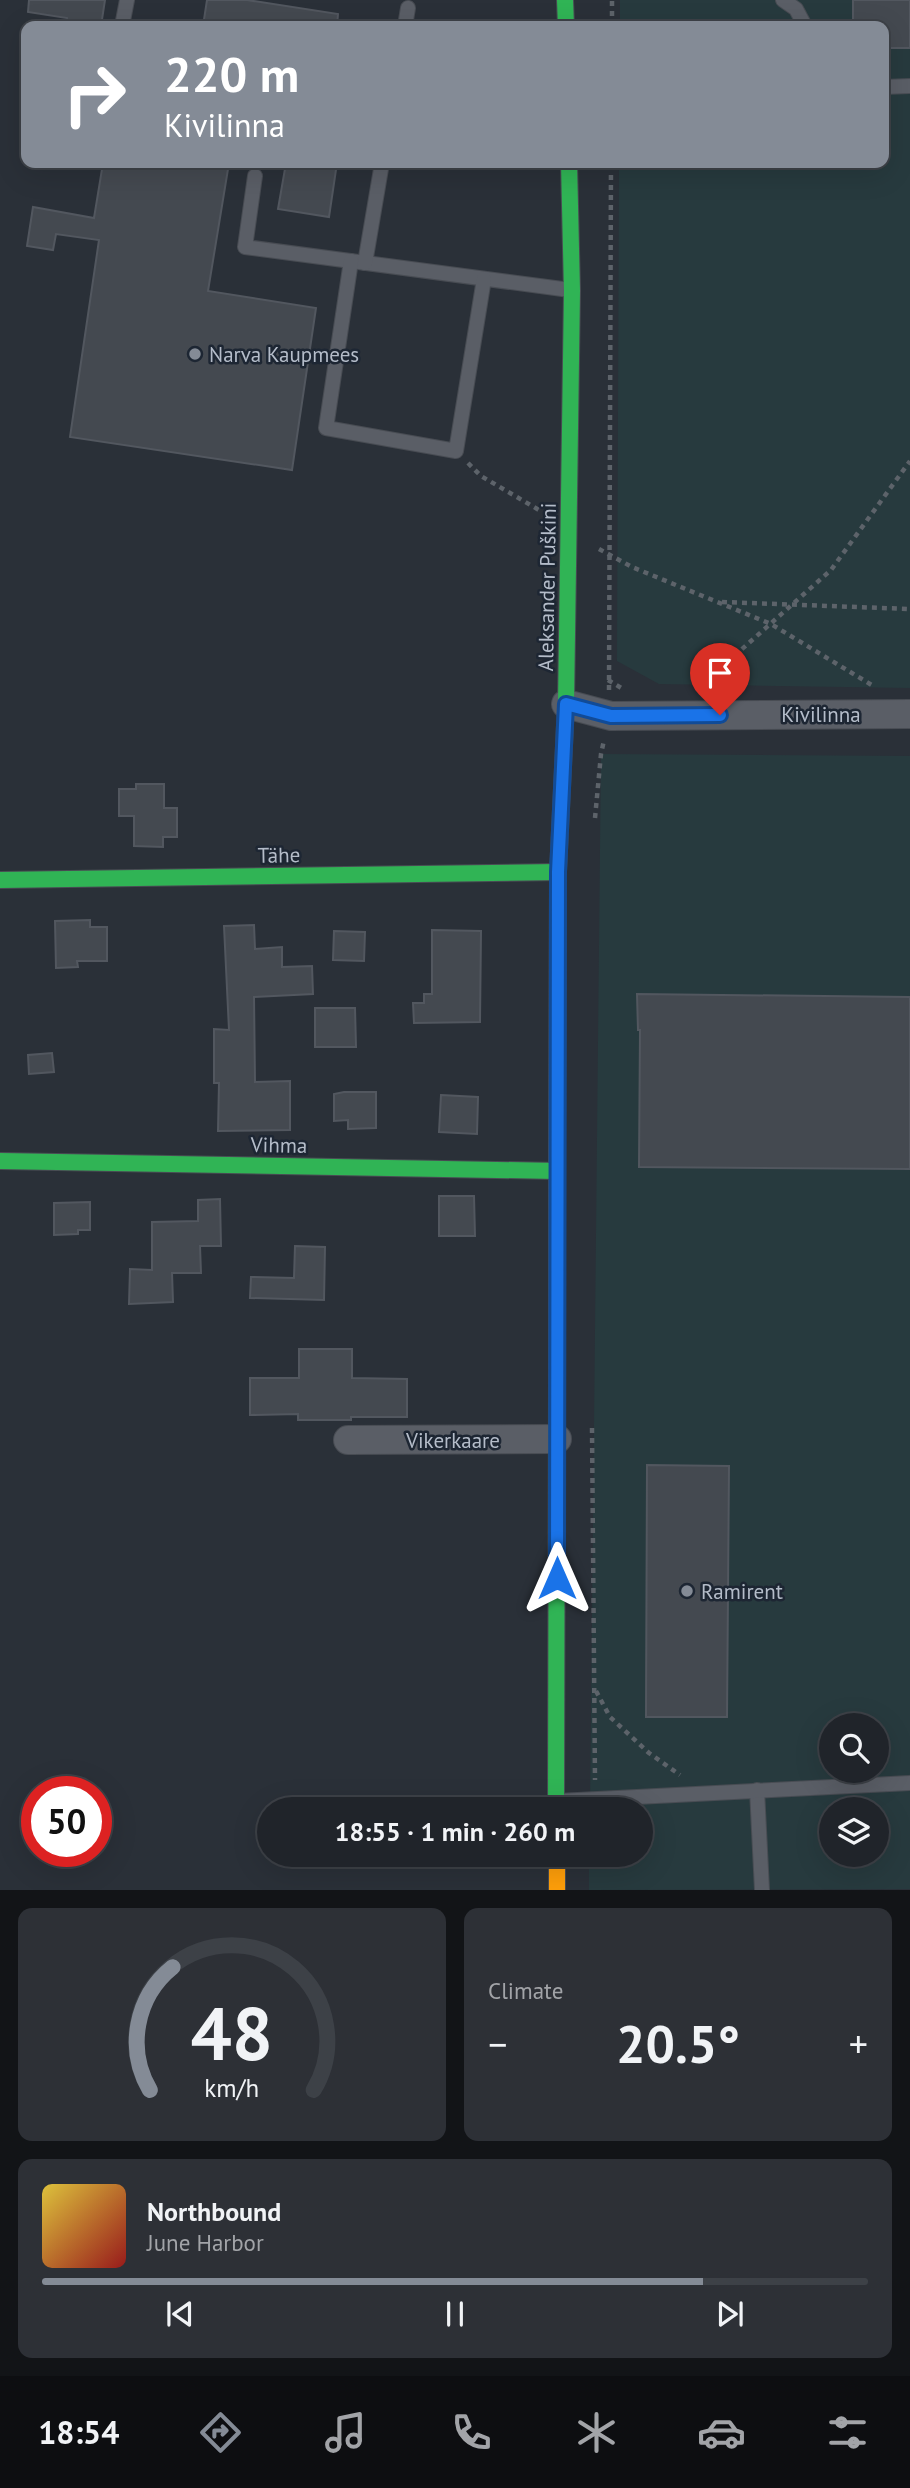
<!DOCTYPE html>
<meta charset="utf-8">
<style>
body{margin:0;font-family:"PT Sans",sans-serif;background:#2d3036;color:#f1f3f6;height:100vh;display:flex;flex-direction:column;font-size:26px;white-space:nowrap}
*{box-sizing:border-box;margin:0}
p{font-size:23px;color:#a2a4a8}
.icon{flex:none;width:38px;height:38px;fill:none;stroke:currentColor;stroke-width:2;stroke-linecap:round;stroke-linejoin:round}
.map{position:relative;height:1890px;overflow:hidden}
.panel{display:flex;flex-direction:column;gap:18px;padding:18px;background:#121417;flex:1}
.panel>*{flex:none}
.hud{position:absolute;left:21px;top:21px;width:868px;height:147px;border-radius:14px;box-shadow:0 7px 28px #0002,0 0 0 2px #3d4147;background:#848b96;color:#fff;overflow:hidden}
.tools{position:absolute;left:819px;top:1713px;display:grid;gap:14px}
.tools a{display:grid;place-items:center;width:70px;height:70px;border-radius:50%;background:#20242a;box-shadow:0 7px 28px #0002,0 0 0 2px #3d4147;font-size:35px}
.speed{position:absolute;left:21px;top:1776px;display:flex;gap:14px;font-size:35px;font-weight:700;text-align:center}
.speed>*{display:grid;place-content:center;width:91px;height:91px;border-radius:50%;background:#20242a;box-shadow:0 7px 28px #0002,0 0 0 2px #3d4147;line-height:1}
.speed .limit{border:10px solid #d22;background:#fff;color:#111}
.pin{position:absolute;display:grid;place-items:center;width:60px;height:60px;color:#fff;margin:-72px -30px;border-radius:50% 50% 50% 0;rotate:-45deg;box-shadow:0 0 7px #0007}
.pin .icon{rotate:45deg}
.me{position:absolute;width:77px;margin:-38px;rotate:0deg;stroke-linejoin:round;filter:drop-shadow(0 0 5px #0008)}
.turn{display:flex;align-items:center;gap:24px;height:147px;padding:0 28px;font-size:32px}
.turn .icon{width:91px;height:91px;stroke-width:2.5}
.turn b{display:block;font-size:49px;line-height:60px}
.big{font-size:52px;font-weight:700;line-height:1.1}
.panel .card{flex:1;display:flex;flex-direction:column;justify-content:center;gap:10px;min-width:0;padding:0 24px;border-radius:14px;background:#2d3036}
.panel .dial{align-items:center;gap:0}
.dial svg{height:182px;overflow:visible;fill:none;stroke:#3d4147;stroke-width:7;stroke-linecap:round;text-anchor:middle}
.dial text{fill:#f1f3f6;stroke:none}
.song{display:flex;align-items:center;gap:21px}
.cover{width:84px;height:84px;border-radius:10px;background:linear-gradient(135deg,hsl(50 70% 55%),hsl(0 70% 35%))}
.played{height:7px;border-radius:4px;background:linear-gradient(90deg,#848b96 80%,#3d4147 80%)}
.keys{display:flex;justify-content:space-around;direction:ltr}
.heat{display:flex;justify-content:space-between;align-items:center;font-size:38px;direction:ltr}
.panel .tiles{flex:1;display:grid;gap:18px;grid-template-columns:1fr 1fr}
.card:last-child{grid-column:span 2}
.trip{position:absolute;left:257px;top:1797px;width:396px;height:70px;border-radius:35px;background:#20242a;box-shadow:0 7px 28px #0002,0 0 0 2px #3d4147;font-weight:700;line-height:70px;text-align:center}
.menu{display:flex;height:112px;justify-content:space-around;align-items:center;background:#0d0e11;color:#a2a4a8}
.menu .icon{width:49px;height:49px}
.menu .current{color:#848b96}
.menu b{font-size:32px;color:#f1f3f6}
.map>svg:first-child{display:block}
.green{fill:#273a3e;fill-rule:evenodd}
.building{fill:#444950;stroke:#52575f;stroke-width:2}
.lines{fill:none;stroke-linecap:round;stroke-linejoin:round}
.lane-casing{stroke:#484c53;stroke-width:16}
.street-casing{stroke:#484c53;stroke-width:30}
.fast-casing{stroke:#484c53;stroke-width:18}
.slow-casing{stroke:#484c53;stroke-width:18}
.path{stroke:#5d636a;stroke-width:4.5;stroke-dasharray:5 5;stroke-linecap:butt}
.lane{stroke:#5a5e66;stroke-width:14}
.street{stroke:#5a5e66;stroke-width:28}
.fast{stroke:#30b455;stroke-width:16}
.slow{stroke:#ff9f0a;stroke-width:16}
.route-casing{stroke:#114b97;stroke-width:18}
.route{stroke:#1a73e8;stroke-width:12}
.poi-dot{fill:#848b96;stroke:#1d2633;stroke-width:2.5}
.labels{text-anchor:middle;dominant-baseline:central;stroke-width:5;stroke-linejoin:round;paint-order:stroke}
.poi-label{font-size:21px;fill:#b4bcc9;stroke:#1d2633;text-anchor:start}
.street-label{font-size:21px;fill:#b4bcc9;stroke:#1d2633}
</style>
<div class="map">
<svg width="910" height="1890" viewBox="0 0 910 1890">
<rect width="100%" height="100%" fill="#2a3038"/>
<!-- green -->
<g class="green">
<polygon points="620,0 910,0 910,688 659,684 617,661 619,163 884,163 884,26 620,26"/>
<path d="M601 754 910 756V1889L589 1890V1855H640V1810L590 1809ZM831 1726H877V1771H831ZM831 1810H877V1855H831Z"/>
</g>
<!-- building -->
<g class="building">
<polygon points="29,0 105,0 101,26 66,26 67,18 28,12"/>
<polygon points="207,0 247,0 338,14 337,26 203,26"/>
<polygon points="853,0 910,0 910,48 884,48 884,26 853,26"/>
<polygon points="103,163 229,163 208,291 316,308 292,470 70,437 99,240 56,234 53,250 27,246 33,207 94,218"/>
<polygon points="286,163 337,163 329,217 278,209"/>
<polygon points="136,784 164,784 164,808 177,808 177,837 163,837 163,847 134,846 134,816 119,816 119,789 136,789"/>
<polygon points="90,920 90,927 107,927 107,961 77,961 78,967 56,968 55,921"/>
<polygon points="254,925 255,949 282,947 282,967 312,966 313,994 254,997 255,1082 290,1081 290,1130 218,1131 219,1083 214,1083 214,1029 229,1030 224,926"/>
<polygon points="432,930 481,931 480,1022 414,1023 413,1003 424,1003 424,994 432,994"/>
<polygon points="334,931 365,932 364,961 333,960"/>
<polygon points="637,994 910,997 910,1169 639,1167 640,1030 638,1030"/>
<polygon points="315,1008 355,1008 356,1047 315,1047"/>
<polygon points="52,1053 54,1072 29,1074 28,1055"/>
<polygon points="344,1092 376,1092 376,1128 348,1129 348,1120 334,1121 334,1094"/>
<polygon points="441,1095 478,1097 477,1134 439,1132"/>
<polygon points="439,1196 474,1196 475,1236 439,1236"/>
<polygon points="220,1199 221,1246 200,1246 201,1273 172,1273 173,1302 129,1304 130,1269 152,1270 152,1222 198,1221 198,1200"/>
<polygon points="90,1202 90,1230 78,1230 78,1234 54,1235 54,1203"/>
<polygon points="295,1246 325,1247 324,1300 250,1298 251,1277 294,1278"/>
<polygon points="299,1349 352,1349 352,1378 407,1379 407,1417 351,1417 351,1420 298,1420 298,1414 250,1415 250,1378 299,1378"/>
<polygon points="647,1465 729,1466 727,1717 646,1717"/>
</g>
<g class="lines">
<!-- lane casing -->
<g class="lane-casing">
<g id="lane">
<polyline points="783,0 796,9 805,26"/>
<polyline points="122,26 127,0"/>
<polyline points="405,26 408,8"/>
<polyline points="884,87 910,86"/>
<polyline points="255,176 245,247 570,290"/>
<polyline points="351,261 326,428 456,451 484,279"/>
<polyline points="365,263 382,163"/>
<polyline points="757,1790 762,1890"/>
<polyline points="558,1801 910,1783"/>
</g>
</g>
<!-- street casing -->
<g class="street-casing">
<g id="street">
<polyline points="566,704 611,716 910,714"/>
<polyline points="348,1440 557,1439"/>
</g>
</g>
<!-- fast casing -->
<g class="fast-casing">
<g id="fast">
<polyline points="565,0 566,26"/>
<polyline points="0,880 558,872"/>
<polyline points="557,1145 558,872 566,704 572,291 569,163"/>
<polyline points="0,1161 557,1171"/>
<polyline points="556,1810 557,1382"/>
</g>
</g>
<!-- slow casing -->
<g class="slow-casing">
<g id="slow">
<polyline points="557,1382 557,1145"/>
<polyline points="557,1855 557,1890"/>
</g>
</g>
<!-- path -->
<g class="path">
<polyline points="612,26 612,0"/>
<polyline points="468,463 481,476 539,510"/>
<polyline points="599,549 632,567 771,624 875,687"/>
<polyline points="722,602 910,609"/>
<polyline points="608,680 623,689"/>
<polyline points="697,689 831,570 910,461"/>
<polyline points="609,690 611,163"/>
<polyline points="595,818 601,754 604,740"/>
<polyline points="592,1428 595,1780"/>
<polyline points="596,1691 610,1717 649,1753 680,1775"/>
</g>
<!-- lane -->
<use href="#lane" class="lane"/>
<!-- street -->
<use href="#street" class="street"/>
<!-- fast -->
<use href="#fast" class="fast"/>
<!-- slow -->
<use href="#slow" class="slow"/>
</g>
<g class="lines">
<!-- route casing -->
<g class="route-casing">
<polyline id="route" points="557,1578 558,872 566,704 611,716 720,715"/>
</g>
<!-- route -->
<use href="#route" class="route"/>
</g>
<!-- markers -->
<g class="poi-dot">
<circle cx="195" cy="354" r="7"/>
<circle cx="687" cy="1591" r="7"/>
</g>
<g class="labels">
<!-- poi labels -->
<g class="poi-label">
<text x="209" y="354">Narva Kaupmees</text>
<text x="701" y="1591">Ramirent</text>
</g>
<!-- street labels -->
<g class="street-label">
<text transform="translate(547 587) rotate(-89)">Aleksander Puškini</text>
<text x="821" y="714">Kivilinna</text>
<text transform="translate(279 855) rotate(-1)">Tähe</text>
<text transform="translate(279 1145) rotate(1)">Vihma</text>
<text x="453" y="1440">Vikerkaare</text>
</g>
</g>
</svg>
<div class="tools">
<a><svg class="icon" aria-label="search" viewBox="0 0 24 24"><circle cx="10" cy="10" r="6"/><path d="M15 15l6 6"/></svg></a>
<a><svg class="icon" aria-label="layers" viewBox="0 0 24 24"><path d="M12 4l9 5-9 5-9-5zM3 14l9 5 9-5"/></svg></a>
</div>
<div class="speed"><div class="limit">50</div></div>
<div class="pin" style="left:720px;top:715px;background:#d93025"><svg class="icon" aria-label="arrive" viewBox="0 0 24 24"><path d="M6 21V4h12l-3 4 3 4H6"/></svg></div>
<svg class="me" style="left:557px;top:1578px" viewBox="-20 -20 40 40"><path d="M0-17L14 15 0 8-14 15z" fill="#1a73e8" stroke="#fff" stroke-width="4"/></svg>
<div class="trip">18:55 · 1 min · 260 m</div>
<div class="hud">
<div class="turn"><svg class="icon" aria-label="right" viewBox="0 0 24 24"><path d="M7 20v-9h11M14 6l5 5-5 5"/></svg><div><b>220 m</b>Kivilinna</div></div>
</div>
</div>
<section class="panel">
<div class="tiles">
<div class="card dial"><svg viewBox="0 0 100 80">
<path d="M14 69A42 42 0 1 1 86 69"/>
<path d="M14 69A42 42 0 0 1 24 15" stroke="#848b96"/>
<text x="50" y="56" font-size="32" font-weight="700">48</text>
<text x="50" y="72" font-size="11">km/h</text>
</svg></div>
<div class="card"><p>Climate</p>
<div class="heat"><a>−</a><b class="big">20.5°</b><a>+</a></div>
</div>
<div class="card">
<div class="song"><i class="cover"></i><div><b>Northbound</b><p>June Harbor</p></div></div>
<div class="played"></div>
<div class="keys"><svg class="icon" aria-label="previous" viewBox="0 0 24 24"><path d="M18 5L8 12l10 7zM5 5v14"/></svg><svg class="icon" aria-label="pause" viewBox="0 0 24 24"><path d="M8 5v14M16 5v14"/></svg><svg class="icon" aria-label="next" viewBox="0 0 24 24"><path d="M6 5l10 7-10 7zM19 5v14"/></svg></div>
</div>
</div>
</section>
<nav class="menu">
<b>18:54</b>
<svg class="icon current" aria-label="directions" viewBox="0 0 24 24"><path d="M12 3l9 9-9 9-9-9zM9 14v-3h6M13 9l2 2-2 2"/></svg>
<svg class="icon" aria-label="music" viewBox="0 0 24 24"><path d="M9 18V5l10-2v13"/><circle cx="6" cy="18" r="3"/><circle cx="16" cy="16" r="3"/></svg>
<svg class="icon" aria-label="phone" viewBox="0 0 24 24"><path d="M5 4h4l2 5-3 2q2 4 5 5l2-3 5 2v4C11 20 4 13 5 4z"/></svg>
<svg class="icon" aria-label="climate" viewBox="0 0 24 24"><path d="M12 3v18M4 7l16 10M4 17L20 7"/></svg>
<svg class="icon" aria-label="car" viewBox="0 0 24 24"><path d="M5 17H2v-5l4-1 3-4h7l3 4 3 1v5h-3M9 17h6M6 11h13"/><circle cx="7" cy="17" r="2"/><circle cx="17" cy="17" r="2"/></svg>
<svg class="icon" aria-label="filters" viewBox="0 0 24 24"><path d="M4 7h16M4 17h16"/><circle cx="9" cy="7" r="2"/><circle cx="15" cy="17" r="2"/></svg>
</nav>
